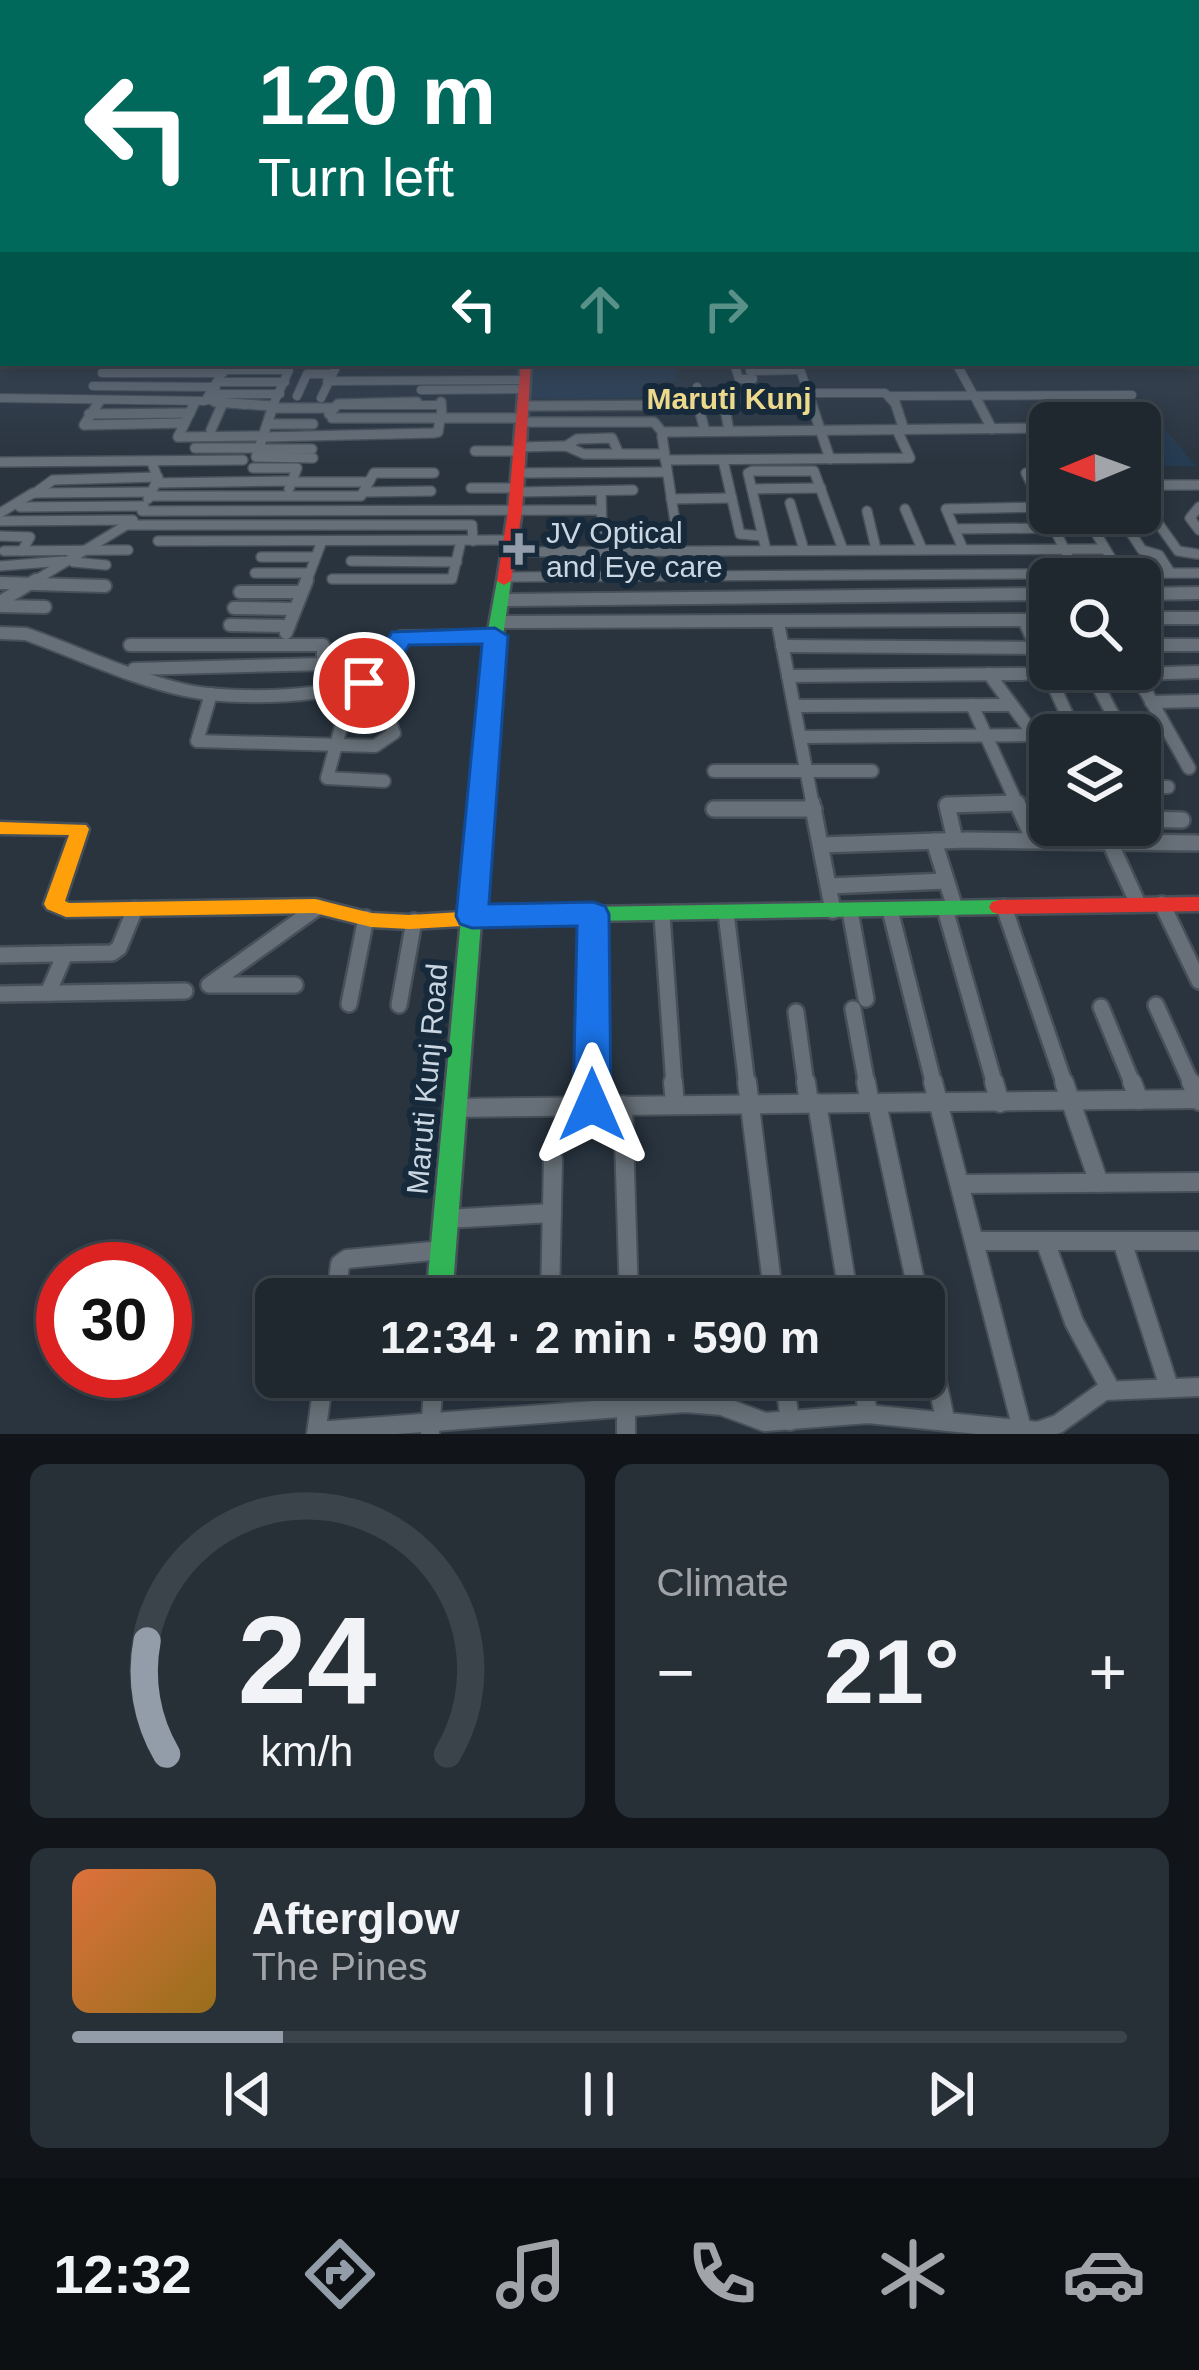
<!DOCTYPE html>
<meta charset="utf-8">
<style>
body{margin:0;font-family:Arial,sans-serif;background:#272f37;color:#f1f3f6;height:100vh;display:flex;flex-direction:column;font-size:45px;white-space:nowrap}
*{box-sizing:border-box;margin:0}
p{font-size:39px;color:#a1a5aa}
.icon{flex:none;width:66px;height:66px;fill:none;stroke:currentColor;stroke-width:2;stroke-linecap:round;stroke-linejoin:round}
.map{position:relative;height:1434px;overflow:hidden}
.sheet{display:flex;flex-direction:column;gap:30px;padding:30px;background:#11151a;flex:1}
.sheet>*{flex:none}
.banner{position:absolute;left:0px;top:0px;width:1200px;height:366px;box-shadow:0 6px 18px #0003,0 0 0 3px #3c444b;background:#00695c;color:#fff;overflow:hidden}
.needle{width:78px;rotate:269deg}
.tools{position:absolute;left:1029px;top:402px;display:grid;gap:24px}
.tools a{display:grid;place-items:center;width:132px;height:132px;border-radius:18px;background:#1f272f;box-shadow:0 6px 18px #0003,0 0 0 3px #3c444b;font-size:60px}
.speed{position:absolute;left:36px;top:1242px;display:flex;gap:24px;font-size:60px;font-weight:700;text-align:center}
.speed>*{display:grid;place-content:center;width:156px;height:156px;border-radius:50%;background:#1f272f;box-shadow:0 6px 18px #0003,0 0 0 3px #3c444b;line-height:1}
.speed .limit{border:18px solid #d22;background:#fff;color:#111}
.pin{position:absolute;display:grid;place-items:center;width:102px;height:102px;color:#fff;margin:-51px;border:6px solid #fff;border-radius:50%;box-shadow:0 3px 12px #0007}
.me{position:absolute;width:132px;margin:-66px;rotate:0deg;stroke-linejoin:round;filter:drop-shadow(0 0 9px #0008)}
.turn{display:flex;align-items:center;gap:42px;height:252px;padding:0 60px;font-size:54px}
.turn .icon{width:156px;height:156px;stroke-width:2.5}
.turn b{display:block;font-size:84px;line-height:102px}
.lanes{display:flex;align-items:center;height:114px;padding:0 60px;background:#0003;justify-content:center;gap:60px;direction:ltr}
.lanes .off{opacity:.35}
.big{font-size:90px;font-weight:700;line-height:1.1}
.sheet .tile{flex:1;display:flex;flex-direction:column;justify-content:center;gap:18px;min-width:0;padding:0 42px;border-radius:18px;background:#272f37}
.sheet .dial{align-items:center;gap:0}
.dial svg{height:312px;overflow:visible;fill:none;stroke:#3c444b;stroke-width:7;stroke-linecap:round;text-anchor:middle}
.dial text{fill:#f1f3f6;stroke:none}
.song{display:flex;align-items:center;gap:36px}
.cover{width:144px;height:144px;border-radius:18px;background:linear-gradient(135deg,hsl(20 70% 55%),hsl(40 70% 35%))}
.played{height:12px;border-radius:6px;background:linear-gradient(90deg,#929da9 20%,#3c444b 20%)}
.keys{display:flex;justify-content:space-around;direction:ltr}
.heat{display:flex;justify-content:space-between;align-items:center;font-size:66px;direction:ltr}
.sheet .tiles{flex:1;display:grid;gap:30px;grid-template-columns:1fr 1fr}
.tile:last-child{grid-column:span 2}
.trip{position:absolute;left:255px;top:1278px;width:690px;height:120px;border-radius:18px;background:#1f272f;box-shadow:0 6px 18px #0003,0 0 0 3px #3c444b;font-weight:700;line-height:120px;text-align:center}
.tab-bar{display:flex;height:192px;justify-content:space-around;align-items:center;background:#0c1013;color:#a1a5aa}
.tab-bar .icon{width:84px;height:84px}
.tab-bar .on{color:#929da9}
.tab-bar b{font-size:54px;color:#f1f3f6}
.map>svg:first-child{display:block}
.built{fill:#253b51}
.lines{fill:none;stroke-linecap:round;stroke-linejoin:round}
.street-far4-casing{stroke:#475059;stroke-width:10}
.street-far3-casing{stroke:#475059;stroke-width:12}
.street-far2-casing{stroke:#475059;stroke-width:16}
.street-far1-casing{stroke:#475059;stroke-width:20}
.street-casing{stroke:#475059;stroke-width:22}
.fast-casing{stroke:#475059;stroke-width:5}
.slow-casing{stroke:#475059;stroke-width:5}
.jam-casing{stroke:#475059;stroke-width:5}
.street-far4{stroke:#677078;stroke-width:8}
.street-far3{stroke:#677078;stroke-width:9}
.street-far2{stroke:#677078;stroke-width:12}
.street-far1{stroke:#677078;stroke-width:15}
.street{stroke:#677078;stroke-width:18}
.fast{fill:#30b455;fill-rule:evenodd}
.slow{fill:#ff9f0a;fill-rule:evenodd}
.jam{fill:#e5322d;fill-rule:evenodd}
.route{fill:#1a73e8;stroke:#114b97;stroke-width:3}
.poi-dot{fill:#929da9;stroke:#172a3c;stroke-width:4.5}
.labels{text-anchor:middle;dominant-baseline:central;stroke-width:12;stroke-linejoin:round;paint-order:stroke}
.far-quarter-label{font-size:30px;font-weight:bold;fill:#edd98b;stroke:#172a3c}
.poi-label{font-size:30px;fill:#cad6e2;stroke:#172a3c;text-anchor:start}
.street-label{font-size:30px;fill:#cad6e2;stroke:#172a3c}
</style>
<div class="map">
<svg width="1199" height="1434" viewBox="0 0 1199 1434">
<rect width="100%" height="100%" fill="#29343f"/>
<!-- built -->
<g class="built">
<polygon points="529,366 675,366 677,381 652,382 655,398 527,399"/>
<polygon points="1140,426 1162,426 1196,466 1157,466 1140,446"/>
</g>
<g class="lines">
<!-- street-far4 casing -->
<g class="street-far4-casing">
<g id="street-far4">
<polyline points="337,363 365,363"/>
<polyline points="468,363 474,363"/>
<polyline points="734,363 739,379 753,379"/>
<polyline points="798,363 812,405"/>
<polyline points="956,363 979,405"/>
<polyline points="526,364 584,363"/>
<polyline points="225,370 289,370 273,405"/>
<polyline points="750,371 800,370"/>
<polyline points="102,373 223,373"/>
<polyline points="327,381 525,380"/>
<polyline points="219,382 285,382"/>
<polyline points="93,386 216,387"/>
<polyline points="697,387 699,405"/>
<polyline points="421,390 524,389"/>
<polyline points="808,393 885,393 896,405"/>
<polyline points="213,394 280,394"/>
<polyline points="297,396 307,374 330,374"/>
<polyline points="891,396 1132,395"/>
<polyline points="0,398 205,401 228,363"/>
<polyline points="321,398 338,363"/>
<polyline points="208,400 245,405"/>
<polyline points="337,405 441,405"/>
<polyline points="617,405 698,405"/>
<polyline points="724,405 728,399 809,396"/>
</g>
</g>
<!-- street-far3 casing -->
<g class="street-far3-casing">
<g id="street-far3">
<polyline points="99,402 84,425 183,423"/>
<polyline points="195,402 178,437 264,436"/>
<polyline points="215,402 273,406 256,457 313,458"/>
<polyline points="441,402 442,419"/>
<polyline points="724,402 729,431"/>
<polyline points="811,402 830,459"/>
<polyline points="895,402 904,430"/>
<polyline points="978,402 992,429"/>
<polyline points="522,406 698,405 705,431"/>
<polyline points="274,408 331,408"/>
<polyline points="89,414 190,413"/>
<polyline points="329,414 338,404 417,402"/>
<polyline points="332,418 521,418"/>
<polyline points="521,422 654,422 663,433"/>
<polyline points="270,424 313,424"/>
<polyline points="211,430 222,405"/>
<polyline points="264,437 433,433 438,432 440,419"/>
<polyline points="566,446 577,439 612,438 619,454"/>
<polyline points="519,447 566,446 584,454 664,454"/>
<polyline points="195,448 260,448"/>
<polyline points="260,449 312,449"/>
<polyline points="475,451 518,451"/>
<polyline points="665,460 910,458 897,430"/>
<polyline points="723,460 740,534 762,536"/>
<polyline points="0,462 243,460"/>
<polyline points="253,468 297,468 289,489"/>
<polyline points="517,473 667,472"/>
<polyline points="1026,473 1075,570"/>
<polyline points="292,482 369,482"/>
<polyline points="156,483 292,481"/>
<polyline points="1140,485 1199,485"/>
<polyline points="471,488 516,488"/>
<polyline points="752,489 821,488"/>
<polyline points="601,491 602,529 637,531 641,550"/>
<polyline points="367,492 431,491"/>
<polyline points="516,492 633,490"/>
<polyline points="35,493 53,480 158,477"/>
<polyline points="149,496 361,496 374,473 434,473"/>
<polyline points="1140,498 1178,551 1197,554"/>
<polyline points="148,499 158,479 152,463"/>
<polyline points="671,499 732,498"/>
<polyline points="790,503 804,550"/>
<polyline points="20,507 144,506"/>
<polyline points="1199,507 1190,518 1199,530"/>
<polyline points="905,509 922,549"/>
<polyline points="142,511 601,510"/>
<polyline points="867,511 876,549"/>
<polyline points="0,513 33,493 152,492"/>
<polyline points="1084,513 1118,570"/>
<polyline points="1118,513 1142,550 1159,555 1170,572"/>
<polyline points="0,521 133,520"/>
<polyline points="128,525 472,525 473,541"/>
<polyline points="1055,527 1091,527"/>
<polyline points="676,529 662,436 666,432 1050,428"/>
<polyline points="954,529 1055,528"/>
<polyline points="0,536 30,537 22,551"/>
<polyline points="158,541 511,540"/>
<polyline points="963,549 946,509 1045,507"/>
<polyline points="766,550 748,473 752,471 814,471 843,550"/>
<polyline points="4,551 128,550"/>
<polyline points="509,552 1104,549"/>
<polyline points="261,557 315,557"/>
<polyline points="351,561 457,562"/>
<polyline points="73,562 106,565"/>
<polyline points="0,566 63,561"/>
<polyline points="255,573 309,573"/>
<polyline points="506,577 1199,573"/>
<polyline points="332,579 452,579 461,541"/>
<polyline points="31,583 133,521"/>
<polyline points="306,583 322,541"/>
</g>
</g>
<!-- street-far2 casing -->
<g class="street-far2-casing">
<g id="street-far2">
<polyline points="0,583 105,586"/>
<polyline points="240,592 302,592"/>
<polyline points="1140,594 1199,593"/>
<polyline points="502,600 1050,594"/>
<polyline points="0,602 36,580"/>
<polyline points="0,606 45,607"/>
<polyline points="234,608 295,609"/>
<polyline points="1140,618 1199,618"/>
<polyline points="1024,620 1076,735"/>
<polyline points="498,622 1050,620"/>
<polyline points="778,623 813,806"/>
<polyline points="230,625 289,626"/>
<path d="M0 633 26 634C77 652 130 678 184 690 227 700 349 701 382 669 390 661 395 647 401 637L495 636"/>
<polyline points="286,633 307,580"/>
<polyline points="130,645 323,645 323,692"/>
<polyline points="1140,645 1199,645"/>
<polyline points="782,646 1036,648"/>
<polyline points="134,669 325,664"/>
<polyline points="1089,669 1123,734"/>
<polyline points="788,676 1024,674"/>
<polyline points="370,679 396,684 388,717"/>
<polyline points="352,687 327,778 384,781"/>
<polyline points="211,694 197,741 375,746 394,733 388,717 346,711"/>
<polyline points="1151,702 1199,701"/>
<polyline points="972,705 1018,806"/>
<polyline points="794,706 1011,705"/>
<polyline points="800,737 1034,735 989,674"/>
<polyline points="1189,768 1136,674 1199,672"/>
<polyline points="714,771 872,771"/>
<polyline points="1140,787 1168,787"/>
<polyline points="947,806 1017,803"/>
</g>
</g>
<!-- street-far1 casing -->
<g class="street-far1-casing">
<g id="street-far1">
<polyline points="812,803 833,911"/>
<polyline points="1017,803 1034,840"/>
<polyline points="714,809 814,809"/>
<polyline points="1140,819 1182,820"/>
<polyline points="1102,825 1138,904"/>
<polyline points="955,840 947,805 1017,803"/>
<polyline points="934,841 955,908"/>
<polyline points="822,845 968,840 1196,843"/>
<polyline points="829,886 946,881"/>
<polyline points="1162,904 1199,981"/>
<polyline points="1004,907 1065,1085"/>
<polyline points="945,909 995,1085"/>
<polyline points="890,910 934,1085"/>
<polyline points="850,911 866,999"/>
<polyline points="726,913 747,1085"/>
<polyline points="662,915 674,1085"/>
<polyline points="0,955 112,953 119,948 135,909"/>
<polyline points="295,985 209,985 318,907"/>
<polyline points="48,993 65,954"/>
<polyline points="0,994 185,991"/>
<polyline points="349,1004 366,918"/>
<polyline points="399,1005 414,921"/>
<polyline points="1156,1005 1192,1085"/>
<polyline points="1101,1007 1133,1085"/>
<polyline points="853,1009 867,1085"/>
<polyline points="796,1012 806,1085"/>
<polyline points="592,1085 593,914"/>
</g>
</g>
<!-- street casing -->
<g class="street-casing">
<g id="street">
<polyline points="673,1082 675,1104"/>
<polyline points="747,1082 774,1299"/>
<polyline points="806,1082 809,1103"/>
<polyline points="866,1082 870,1103"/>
<polyline points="933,1082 1022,1429"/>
<polyline points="994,1082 1000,1103"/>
<polyline points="1064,1082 1099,1183"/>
<polyline points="1132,1082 1139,1100"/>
<polyline points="1191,1082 1199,1101"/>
<polyline points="817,1103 849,1299"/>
<polyline points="877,1103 919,1299"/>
<polyline points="592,1105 592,1082"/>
<polyline points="623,1105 629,1299"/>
<polyline points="455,1108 1198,1099"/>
<polyline points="961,1184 1199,1182"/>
<polyline points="446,1219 552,1213"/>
<polyline points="976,1241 1199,1241"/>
<polyline points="1045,1241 1074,1322 1111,1390"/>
<polyline points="1122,1241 1169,1387"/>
<polyline points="336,1299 340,1264 347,1259 443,1250"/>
<polyline points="550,1299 553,1160"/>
<polyline points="924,1321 945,1419"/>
<polyline points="632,1377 633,1405"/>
<polyline points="784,1377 790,1421"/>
<polyline points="862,1377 868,1414"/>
<polyline points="626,1406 626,1434"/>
<polyline points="317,1431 685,1403 722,1406 765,1422 868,1414 1038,1431 1058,1424 1104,1391 1199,1387"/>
<polyline points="316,1434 324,1377"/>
<polyline points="430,1434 434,1377"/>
</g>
</g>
<!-- fast casing -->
<g class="fast-casing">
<g id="fast">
<polygon points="504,577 511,581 503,636 452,1299 426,1299 487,636 497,581"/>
<polygon points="999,900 1006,902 1009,907 1006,912 999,914 532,922 525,920 522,915 525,910 532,908"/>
</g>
</g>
<!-- slow casing -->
<g class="slow-casing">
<polygon id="slow" points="0,822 86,825 89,829 65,901 69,903 315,899 371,913 410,915 532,908 539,910 542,915 539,920 532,922 410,929 371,927 315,913 66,917 47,909 44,904 69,835 0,834"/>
</g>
<!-- jam casing -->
<g class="jam-casing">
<g id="jam">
<polygon points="521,363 531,363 522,511 511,581 504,585 497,581 508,511"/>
<polygon points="1199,897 1199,911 999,914 992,912 989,907 992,902 999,900"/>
</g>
</g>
<!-- street-far4 -->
<use href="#street-far4" class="street-far4"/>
<!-- street-far3 -->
<use href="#street-far3" class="street-far3"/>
<!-- street-far2 -->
<use href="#street-far2" class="street-far2"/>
<!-- street-far1 -->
<use href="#street-far1" class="street-far1"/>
<!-- street -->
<use href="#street" class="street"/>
<!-- fast -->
<use href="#fast" class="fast"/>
<!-- slow -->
<use href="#slow" class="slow"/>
<!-- jam -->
<use href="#jam" class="jam"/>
</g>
<!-- sky -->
<linearGradient id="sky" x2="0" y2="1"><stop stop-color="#171d23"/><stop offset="0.57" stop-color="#435063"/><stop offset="1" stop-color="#435063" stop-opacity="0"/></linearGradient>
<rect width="1199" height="463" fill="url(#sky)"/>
<!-- route -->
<path class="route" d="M495 628 508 636 489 904 593 902 605 906 609 914 611 1105 605 1117 592 1121 579 1117 573 1105 577 926 472 928 460 924 456 916 482 644 409 645C396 666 383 694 355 688L351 683 373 663 392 632Z"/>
<!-- markers -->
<path class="poi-dot" d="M513 531h12v12h12v12h-12v12h-12v-12h-12v-12h12z"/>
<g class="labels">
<!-- far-quarter labels -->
<g class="far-quarter-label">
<text x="729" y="398">Maruti Kunj</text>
</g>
<!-- poi labels -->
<g class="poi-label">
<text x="546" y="532">JV Optical<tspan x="546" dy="34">and Eye care</tspan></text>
</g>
<!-- street labels -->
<g class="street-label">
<text transform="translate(427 1079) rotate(-85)">Maruti Kunj Road</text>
</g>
</g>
</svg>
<div class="tools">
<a><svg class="needle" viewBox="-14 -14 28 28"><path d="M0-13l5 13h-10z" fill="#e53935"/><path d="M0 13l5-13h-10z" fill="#a1a5aa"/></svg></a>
<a><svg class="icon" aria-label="search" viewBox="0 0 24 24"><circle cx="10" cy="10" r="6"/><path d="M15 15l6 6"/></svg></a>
<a><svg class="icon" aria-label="layers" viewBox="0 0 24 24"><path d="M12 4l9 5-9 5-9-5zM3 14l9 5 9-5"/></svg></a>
</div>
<div class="speed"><div class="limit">30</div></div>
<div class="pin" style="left:364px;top:683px;background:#d93025"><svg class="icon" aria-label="arrive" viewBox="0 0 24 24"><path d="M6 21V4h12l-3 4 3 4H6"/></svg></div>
<svg class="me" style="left:592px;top:1105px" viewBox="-20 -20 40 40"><path d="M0-17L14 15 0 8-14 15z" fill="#1a73e8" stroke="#fff" stroke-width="4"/></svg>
<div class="trip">12:34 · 2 min · 590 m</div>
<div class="banner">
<div class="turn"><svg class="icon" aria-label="left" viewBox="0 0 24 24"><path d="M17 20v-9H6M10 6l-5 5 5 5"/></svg><div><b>120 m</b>Turn left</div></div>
<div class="lanes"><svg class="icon" aria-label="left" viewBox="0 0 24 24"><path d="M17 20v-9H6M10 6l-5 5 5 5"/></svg><svg class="icon off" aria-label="ahead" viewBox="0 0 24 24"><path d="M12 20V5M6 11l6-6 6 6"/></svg><svg class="icon off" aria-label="right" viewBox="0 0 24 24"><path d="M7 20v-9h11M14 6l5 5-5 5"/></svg></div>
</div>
</div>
<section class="sheet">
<div class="tiles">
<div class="tile dial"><svg viewBox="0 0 100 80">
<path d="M14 69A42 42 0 1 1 86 69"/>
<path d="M14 69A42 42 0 0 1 9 40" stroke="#929da9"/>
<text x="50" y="56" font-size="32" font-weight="700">24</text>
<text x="50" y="72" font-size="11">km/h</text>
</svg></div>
<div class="tile"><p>Climate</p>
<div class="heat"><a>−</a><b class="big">21°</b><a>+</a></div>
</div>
<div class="tile">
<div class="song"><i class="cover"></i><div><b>Afterglow</b><p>The Pines</p></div></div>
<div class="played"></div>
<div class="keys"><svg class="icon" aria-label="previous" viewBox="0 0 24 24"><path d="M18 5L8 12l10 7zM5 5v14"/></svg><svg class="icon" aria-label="pause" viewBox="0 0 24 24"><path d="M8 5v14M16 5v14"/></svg><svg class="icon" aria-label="next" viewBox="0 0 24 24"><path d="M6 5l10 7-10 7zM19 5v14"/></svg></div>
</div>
</div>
</section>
<nav class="tab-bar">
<b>12:32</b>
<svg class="icon on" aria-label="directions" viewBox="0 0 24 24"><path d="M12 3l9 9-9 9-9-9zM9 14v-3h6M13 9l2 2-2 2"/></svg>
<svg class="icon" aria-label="music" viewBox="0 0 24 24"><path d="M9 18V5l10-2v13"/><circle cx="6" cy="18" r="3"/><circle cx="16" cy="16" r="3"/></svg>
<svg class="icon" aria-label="phone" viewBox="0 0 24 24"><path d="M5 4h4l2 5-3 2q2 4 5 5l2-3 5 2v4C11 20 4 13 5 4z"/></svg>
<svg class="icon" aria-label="climate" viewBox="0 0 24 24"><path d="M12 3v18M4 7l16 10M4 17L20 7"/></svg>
<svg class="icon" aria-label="car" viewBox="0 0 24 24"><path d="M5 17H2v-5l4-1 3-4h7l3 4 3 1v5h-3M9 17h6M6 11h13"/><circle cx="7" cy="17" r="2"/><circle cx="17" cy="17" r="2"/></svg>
</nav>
